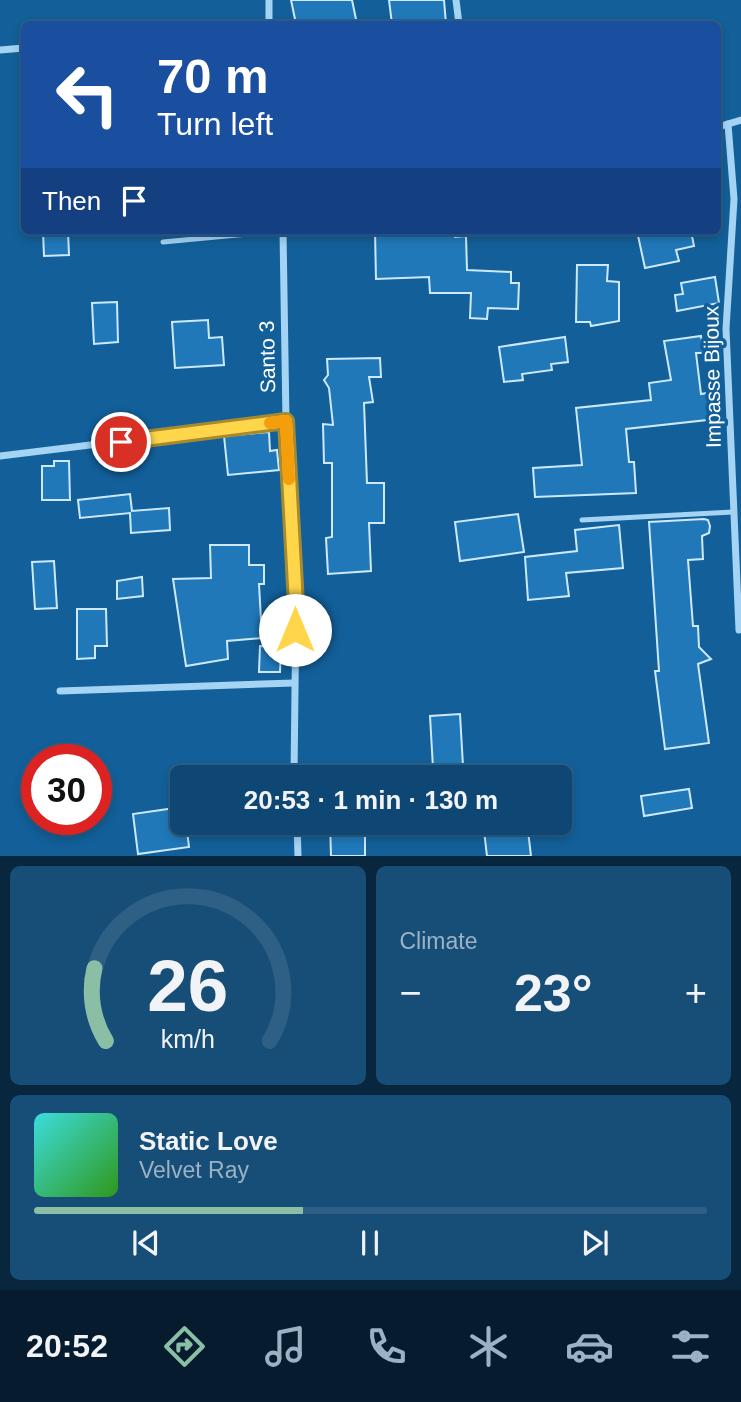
<!DOCTYPE html>
<meta charset="utf-8">
<style>
body{margin:0;font-family:Helvetica,sans-serif;background:#174e78;color:#f1f3f6;height:100vh;display:flex;flex-direction:column;font-size:26px;white-space:nowrap}
*{box-sizing:border-box;margin:0}
p{font-size:23px;color:#9bb2c4}
.icon{flex:none;width:38px;height:38px;fill:none;stroke:currentColor;stroke-width:2;stroke-linecap:round;stroke-linejoin:round}
.map{position:relative;height:856px;overflow:hidden}
.side{display:flex;flex-direction:column;gap:10px;padding:10px;background:#08273f;flex:1}
.side>*{flex:none}
.banner{position:absolute;left:21px;top:21px;width:700px;height:214px;border-radius:10px;box-shadow:0 4px 10px #0003,0 0 0 2px #2e5f85;background:#1a4fa0;color:#fff;overflow:hidden}
.speed{position:absolute;left:21px;top:744px;display:flex;gap:14px;font-size:35px;font-weight:700;text-align:center}
.speed>*{display:grid;place-content:center;width:91px;height:91px;border-radius:50%;background:#0e4773;box-shadow:0 4px 10px #0003,0 0 0 2px #2e5f85;line-height:1}
.speed .limit{border:10px solid #d22;background:#fff;color:#111}
.pin{position:absolute;display:grid;place-items:center;width:60px;height:60px;color:#fff;margin:-30px;border:4px solid #fff;border-radius:50%;box-shadow:0 2px 7px #0007}
.me{position:absolute;width:77px;margin:-38px;rotate:0deg;stroke-linejoin:round;filter:drop-shadow(0 0 5px #0008)}
.turn{display:flex;align-items:center;gap:24px;height:147px;padding:0 21px;font-size:32px}
.turn .icon{width:91px;height:91px;stroke-width:2.5}
.turn b{display:block;font-size:49px;line-height:60px}
.then{display:flex;align-items:center;height:66px;padding:0 21px;background:#0003;gap:14px;font-size:26px}
.big{font-size:52px;font-weight:800;line-height:1.1}
.side .tile{flex:1;display:flex;flex-direction:column;justify-content:center;gap:10px;min-width:0;padding:0 24px;border-radius:10px;background:#174e78}
.side .dial{align-items:center;gap:0}
.dial svg{height:182px;overflow:visible;fill:none;stroke:#2e5f85;stroke-width:7;stroke-linecap:round;text-anchor:middle}
.dial text{fill:#f1f3f6;stroke:none}
.song{display:flex;align-items:center;gap:21px}
.cover{width:84px;height:84px;border-radius:10px;background:linear-gradient(135deg,hsl(180 70% 55%),hsl(110 70% 35%))}
.played{height:7px;border-radius:4px;background:linear-gradient(90deg,#8abfa5 40%,#2e5f85 40%)}
.keys{display:flex;justify-content:space-around;direction:ltr}
.heat{display:flex;justify-content:space-between;align-items:center;font-size:38px;direction:ltr}
.side .tiles{flex:1;display:grid;gap:10px;grid-template-columns:1fr 1fr}
.tile:last-child{grid-column:span 2}
.trip{position:absolute;left:170px;top:765px;width:402px;height:70px;border-radius:10px;background:#0e4773;box-shadow:0 4px 10px #0003,0 0 0 2px #2e5f85;font-weight:800;line-height:70px;text-align:center}
.tabs{display:flex;height:112px;justify-content:space-around;align-items:center;background:#061c2e;color:#9bb2c4}
.tabs .icon{width:49px;height:49px}
.tabs .current{color:#8abfa5}
.tabs b{font-size:32px;color:#f1f3f6}
.map>svg:first-child{display:block}
.building{fill:#2078b9;stroke:#cde9fe;stroke-width:2}
.lines{fill:none;stroke-linecap:round;stroke-linejoin:round}
.lane{stroke:#a4d3f4;stroke-width:5}
.street{stroke:#a4d3f4;stroke-width:7}
.route-casing{stroke:#a68a30;stroke-width:18}
.route{stroke:#ffd54a;stroke-width:12}
.slow{stroke:#f59e0b;stroke-width:12}
.labels{text-anchor:middle;dominant-baseline:central;stroke-width:7;stroke-linejoin:round;paint-order:stroke}
.street-label{font-size:21px;fill:#fff;stroke:#125f99}
</style>
<div class="map">
<svg width="741" height="856" viewBox="0 0 741 856">
<rect width="100%" height="100%" fill="#125f99"/>
<!-- building -->
<g class="building">
<polygon points="291,0 352,0 357,24 296,24"/>
<polygon points="389,0 444,0 446,24 392,24"/>
<polygon points="43,231 68,231 69,255 44,256"/>
<polygon points="375,231 455,232 455,237 466,236 467,270 511,272 511,283 519,283 518,309 488,308 487,319 470,318 471,293 430,293 429,277 376,279"/>
<polygon points="637,231 691,231 694,246 676,250 679,261 645,268"/>
<polygon points="577,265 608,265 607,281 619,282 619,321 591,326 590,322 576,322"/>
<polygon points="715,277 719,303 677,311 675,295 683,294 681,283"/>
<polygon points="117,302 118,342 94,344 92,303"/>
<polygon points="208,320 209,338 222,337 224,365 175,368 172,322"/>
<polygon points="701,336 703,353 696,353 701,394 713,392 716,419 626,429 629,462 634,462 636,493 535,497 533,468 582,465 576,408 651,400 649,383 671,380 664,341"/>
<polygon points="565,337 568,362 551,364 552,370 522,374 523,380 504,382 499,347"/>
<polygon points="380,358 381,377 369,377 373,402 364,403 367,483 384,483 384,523 369,523 371,571 328,574 326,538 332,537 332,463 324,463 323,424 333,425 329,388 324,380 328,375 327,359"/>
<polygon points="269,432 270,451 277,450 279,470 228,475 224,436"/>
<polygon points="54,461 69,461 70,500 42,500 42,466 54,466"/>
<polygon points="130,494 132,511 169,508 170,530 131,533 130,513 80,518 78,500"/>
<polygon points="518,514 524,552 460,561 455,522"/>
<polygon points="704,519 708,520 710,526 709,533 702,536 703,559 688,560 693,626 698,626 699,647 711,659 698,664 709,743 665,749 655,671 659,671 649,522"/>
<polygon points="619,525 623,568 566,573 569,596 528,600 525,557 577,551 575,530"/>
<polygon points="210,545 249,545 249,565 264,565 264,584 259,584 262,638 227,641 228,659 186,666 173,579 211,578"/>
<polygon points="54,561 57,608 35,609 32,562"/>
<polygon points="142,577 143,596 117,599 117,581"/>
<polygon points="77,609 106,609 107,646 95,646 95,658 77,659"/>
<polygon points="260,646 281,647 280,672 259,672"/>
<polygon points="460,714 463,766 433,768 430,716"/>
<polygon points="689,789 692,808 644,816 641,796"/>
<polygon points="182,807 182,822 186,822 189,847 138,854 133,814"/>
<polygon points="330,822 365,822 365,856 331,856"/>
<polygon points="483,822 527,822 531,856 487,856"/>
</g>
<g class="lines">
<!-- lane -->
<g class="lane">
<polyline points="163,242 279,231"/>
<polyline points="582,520 733,512"/>
</g>
<!-- street -->
<g class="street">
<polyline points="456,0 459,24"/>
<polyline points="269,24 269,0"/>
<polyline points="0,50 24,48"/>
<polyline points="728,124 734,199 726,329 739,630"/>
<polyline points="718,127 741,120"/>
<polyline points="283,231 286,421 296,604 294,777"/>
<polyline points="0,456 286,421"/>
<polyline points="60,691 294,683"/>
<polyline points="297,822 298,856"/>
</g>
</g>
<g class="lines">
<!-- route casing -->
<g class="route-casing">
<polyline id="route" points="121,442 286,421 296,604 295,630"/>
</g>
<!-- route -->
<use href="#route" class="route"/>
<!-- slow -->
<polyline class="slow" points="270,423 286,421 289,479"/>
</g>
<g class="labels">
<!-- street labels -->
<g class="street-label">
<text transform="translate(267 357) rotate(-91)">Santo 3</text>
<text transform="translate(712 377) rotate(-91)">Impasse Bijoux</text>
</g>
</g>
</svg>
<div class="speed"><div class="limit">30</div></div>
<div class="pin" style="left:121px;top:442px;background:#d93025"><svg class="icon" aria-label="arrive" viewBox="0 0 24 24"><path d="M6 21V4h12l-3 4 3 4H6"/></svg></div>
<svg class="me" style="left:295px;top:630px" viewBox="-20 -20 40 40"><circle r="19" fill="#fff"/><path d="M0-13L10 11 0 6-10 11z" fill="#ffd54a"/></svg>
<div class="trip">20:53 · 1 min · 130 m</div>
<div class="banner">
<div class="turn"><svg class="icon" aria-label="left" viewBox="0 0 24 24"><path d="M17 20v-9H6M10 6l-5 5 5 5"/></svg><div><b>70 m</b>Turn left</div></div>
<div class="then">Then<svg class="icon" aria-label="arrive" viewBox="0 0 24 24"><path d="M6 21V4h12l-3 4 3 4H6"/></svg></div>
</div>
</div>
<section class="side">
<div class="tiles">
<div class="tile dial"><svg viewBox="0 0 100 80">
<path d="M14 69A42 42 0 1 1 86 69"/>
<path d="M14 69A42 42 0 0 1 9 37" stroke="#8abfa5"/>
<text x="50" y="56" font-size="32" font-weight="700">26</text>
<text x="50" y="72" font-size="11">km/h</text>
</svg></div>
<div class="tile"><p>Climate</p>
<div class="heat"><a>−</a><b class="big">23°</b><a>+</a></div>
</div>
<div class="tile">
<div class="song"><i class="cover"></i><div><b>Static Love</b><p>Velvet Ray</p></div></div>
<div class="played"></div>
<div class="keys"><svg class="icon" aria-label="previous" viewBox="0 0 24 24"><path d="M18 5L8 12l10 7zM5 5v14"/></svg><svg class="icon" aria-label="pause" viewBox="0 0 24 24"><path d="M8 5v14M16 5v14"/></svg><svg class="icon" aria-label="next" viewBox="0 0 24 24"><path d="M6 5l10 7-10 7zM19 5v14"/></svg></div>
</div>
</div>
</section>
<nav class="tabs">
<b>20:52</b>
<svg class="icon current" aria-label="directions" viewBox="0 0 24 24"><path d="M12 3l9 9-9 9-9-9zM9 14v-3h6M13 9l2 2-2 2"/></svg>
<svg class="icon" aria-label="music" viewBox="0 0 24 24"><path d="M9 18V5l10-2v13"/><circle cx="6" cy="18" r="3"/><circle cx="16" cy="16" r="3"/></svg>
<svg class="icon" aria-label="phone" viewBox="0 0 24 24"><path d="M5 4h4l2 5-3 2q2 4 5 5l2-3 5 2v4C11 20 4 13 5 4z"/></svg>
<svg class="icon" aria-label="climate" viewBox="0 0 24 24"><path d="M12 3v18M4 7l16 10M4 17L20 7"/></svg>
<svg class="icon" aria-label="car" viewBox="0 0 24 24"><path d="M5 17H2v-5l4-1 3-4h7l3 4 3 1v5h-3M9 17h6M6 11h13"/><circle cx="7" cy="17" r="2"/><circle cx="17" cy="17" r="2"/></svg>
<svg class="icon" aria-label="filters" viewBox="0 0 24 24"><path d="M4 7h16M4 17h16"/><circle cx="9" cy="7" r="2"/><circle cx="15" cy="17" r="2"/></svg>
</nav>
